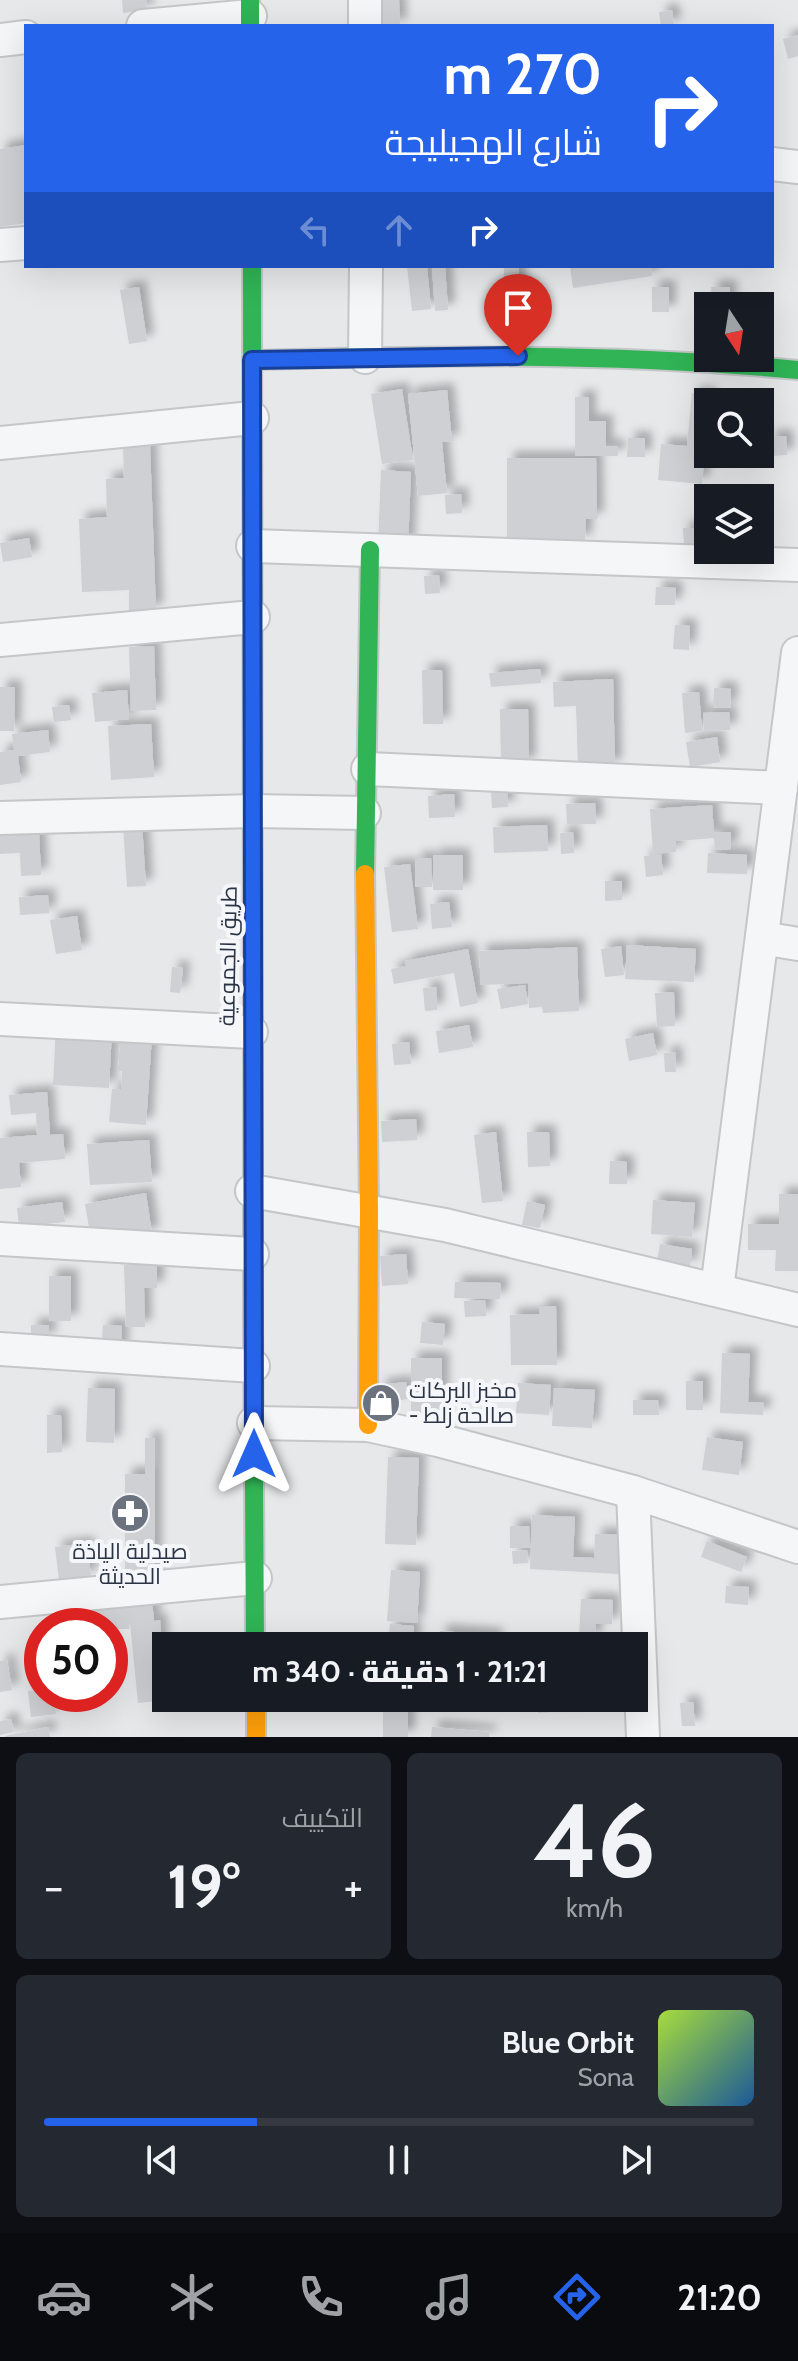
<!DOCTYPE html>
<html lang="ar">
<meta charset="utf-8">
<style>
body{margin:0;font-family:Cabin,Cairo,sans-serif;background:#242831;color:#f1f3f6;direction:rtl;height:100vh;display:flex;flex-direction:column;font-size:30px;white-space:nowrap}
*{box-sizing:border-box;margin:0}
p{font-size:26px;color:#9ea1a6}
.icon{flex:none;width:44px;height:44px;fill:none;stroke:currentColor;stroke-width:2;stroke-linecap:round;stroke-linejoin:round}
.map{position:relative;height:1737px;overflow:hidden;direction:ltr}
.panel{display:flex;flex-direction:column;gap:16px;padding:16px;background:#0d0f14;flex:1}
.panel>*{flex:none}
.hud{position:absolute;left:24px;top:24px;width:750px;height:244px;border-radius:0px;box-shadow:0 8px 32px #0002;direction:rtl;background:#2563eb;color:#fff;overflow:hidden}
.needle{width:52px;rotate:168deg}
.buttons{position:absolute;left:694px;top:292px;display:grid;gap:16px}
.buttons a{display:grid;place-items:center;width:80px;height:80px;border-radius:0px;background:#171b24;box-shadow:0 8px 32px #0002;font-size:40px}
.speed{position:absolute;left:24px;top:1608px;display:flex;gap:16px;font-size:40px;font-weight:700;text-align:center}
.speed>*{display:grid;place-content:center;width:104px;height:104px;border-radius:50%;background:#171b24;box-shadow:0 8px 32px #0002;line-height:1}
.speed .limit{border:12px solid #d22;background:#fff;color:#111}
.pin{position:absolute;display:grid;place-items:center;width:68px;height:68px;color:#fff;margin:-82px -34px;border-radius:50% 50% 50% 0;rotate:-45deg;box-shadow:0 0 8px #0007}
.pin .icon{rotate:45deg}
.me{position:absolute;width:88px;margin:-44px;rotate:0deg;stroke-linejoin:round;filter:drop-shadow(0 0 6px #0008)}
.turn{display:flex;align-items:center;gap:28px;height:168px;padding:0 40px;font-size:36px}
.turn .icon{width:104px;height:104px;stroke-width:2.5}
.turn b{display:block;font-size:56px;line-height:68px}
.lanes{display:flex;align-items:center;height:76px;padding:0 40px;background:#0003;justify-content:center;gap:40px;direction:ltr}
.lanes .off{opacity:.35}
.big{font-size:60px;font-weight:800;line-height:1.1}
.panel .widget{flex:1;display:flex;flex-direction:column;justify-content:center;gap:12px;min-width:0;padding:0 28px;border-radius:12px;background:#242831}
.panel .dial{align-items:center;gap:0}
.dial b{font-size:104px;line-height:1}
.song{display:flex;align-items:center;gap:24px}
.cover{width:96px;height:96px;border-radius:12px;background:linear-gradient(135deg,hsl(80 70% 55%),hsl(210 70% 35%))}
.played{height:8px;border-radius:4px;background:linear-gradient(90deg,#2563eb 30%,#363941 30%)}
.keys{display:flex;justify-content:space-around;direction:ltr}
.heat{display:flex;justify-content:space-between;align-items:center;font-size:44px;direction:ltr}
.panel .tiles{flex:1;display:grid;gap:16px;grid-template-columns:1fr 1fr}
.widget:last-child{grid-column:span 2}
.trip{position:absolute;left:152px;top:1632px;width:496px;height:80px;border-radius:0px;background:#171b24;box-shadow:0 8px 32px #0002;font-weight:800;line-height:80px;text-align:center;direction:rtl}
.dock{display:flex;height:128px;justify-content:space-around;align-items:center;background:#090b0e;color:#9ea1a6}
.dock .icon{width:56px;height:56px}
.dock .selected{color:#2563eb}
.dock b{font-size:36px;color:#f1f3f6}
.map>svg:first-child{display:block}
.building{fill:#ced0d3;filter:url(#shadow)}
.lines{fill:none;stroke-linecap:round;stroke-linejoin:round}
.street-casing{stroke:#c4c6c8;stroke-width:36}
.fast-casing{stroke:#c4c6c8;stroke-width:22}
.slow-casing{stroke:#c4c6c8;stroke-width:22}
.street{stroke:#f5f6f7;stroke-width:32}
.fast{stroke:#30b455;stroke-width:18}
.slow{stroke:#ff9f0a;stroke-width:18}
.route-casing{stroke:#184099;stroke-width:20}
.route{stroke:#2563eb;stroke-width:14}
.labels{text-anchor:middle;dominant-baseline:central;stroke-width:8;stroke-linejoin:round;paint-order:stroke}
.street-label{font-size:22px;fill:#2b3445;stroke:#f4f6f9}
.poi-label{font-size:22px;fill:#2b3445;stroke:#f4f6f9;text-anchor:start}
</style>
<div class="map">
<svg width="798" height="1737" viewBox="0 0 798 1737">
<defs>
<filter id="shadow"><feDropShadow dx="7" dy="-7" stdDeviation="4" flood-color="#0004"/></filter>
</defs>
<rect width="100%" height="100%" fill="#e6e8ea"/>
<!-- building -->
<g class="building">
<polygon points="122,0 146,0 147,10 123,13"/>
<polygon points="372,0 399,0 400,26 374,26"/>
<polygon points="672,10 674,26 661,26 659,12"/>
<polygon points="798,35 798,56 788,59 783,39"/>
<polygon points="26,145 26,223 0,227 0,149"/>
<polygon points="407,266 427,266 431,309 412,311"/>
<polygon points="432,266 445,266 448,310 435,311"/>
<rect x="504" y="266" width="15" height="32"/>
<polygon points="570,266 651,266 652,276 573,288"/>
<polygon points="139,287 147,341 129,344 120,290"/>
<rect x="652" y="287" width="17" height="25"/>
<polygon points="711,287 730,287 730,306 712,306"/>
<polygon points="402,389 413,460 382,464 371,394"/>
<polygon points="447,390 452,441 442,442 447,493 418,496 408,394"/>
<polygon points="692,393 710,394 702,484 658,480 661,444 687,446"/>
<polygon points="575,397 589,397 589,421 606,421 606,446 618,446 618,456 575,456"/>
<polygon points="786,436 787,455 770,456 769,437"/>
<polygon points="628,438 645,438 645,457 627,457"/>
<polygon points="150,445 156,611 129,612 129,590 82,592 79,519 107,517 106,479 124,478 123,446"/>
<polygon points="507,458 596,458 597,519 586,519 585,541 507,541"/>
<polygon points="381,470 411,472 408,547 378,546"/>
<polygon points="461,494 462,513 446,514 445,495"/>
<polygon points="683,528 700,528 701,546 684,546"/>
<polygon points="29,538 32,557 3,562 0,543"/>
<polygon points="439,575 440,593 425,594 424,576"/>
<polygon points="656,587 676,588 675,605 655,605"/>
<polygon points="675,625 690,626 689,650 673,649"/>
<polygon points="154,646 156,710 131,711 129,647"/>
<polygon points="540,669 541,683 491,687 489,673"/>
<polygon points="422,670 442,670 443,724 423,724"/>
<polygon points="613,679 615,766 578,767 576,706 554,707 553,682"/>
<polygon points="0,687 15,687 14,731 0,731"/>
<polygon points="714,688 731,689 730,708 713,707"/>
<polygon points="127,690 129,719 95,722 92,693"/>
<polygon points="699,692 702,731 685,733 682,693"/>
<polygon points="69,705 71,720 54,722 52,707"/>
<polygon points="500,709 528,709 529,764 501,765"/>
<polygon points="729,712 730,730 704,731 703,713"/>
<polygon points="151,724 154,777 111,780 108,726"/>
<polygon points="48,730 50,752 18,756 21,782 0,785 0,752 14,750 12,734"/>
<polygon points="717,737 720,762 690,767 686,742"/>
<polygon points="507,789 508,807 492,808 491,790"/>
<polygon points="454,794 455,817 429,818 428,796"/>
<polygon points="595,803 596,824 567,824 566,804"/>
<polygon points="712,805 714,832 731,832 731,849 715,850 714,838 676,841 676,852 653,854 650,809"/>
<polygon points="142,824 146,886 127,887 123,825"/>
<polygon points="547,825 548,851 494,853 493,827"/>
<polygon points="39,831 41,875 21,876 20,853 0,854 0,833"/>
<polygon points="573,832 574,853 561,854 560,833"/>
<polygon points="708,853 747,855 747,874 707,873"/>
<polygon points="661,854 663,875 646,877 644,856"/>
<rect x="433" y="855" width="30" height="35"/>
<polygon points="415,858 431,858 432,887 415,887"/>
<polygon points="410,864 418,929 392,932 384,867"/>
<polygon points="605,881 622,881 622,900 605,901"/>
<polygon points="48,895 49,913 20,915 19,897"/>
<polygon points="449,902 452,927 432,929 430,904"/>
<polygon points="77,916 82,950 56,954 50,920"/>
<polygon points="627,945 696,949 694,982 625,979"/>
<polygon points="621,946 624,975 605,977 601,949"/>
<polygon points="577,947 579,1011 543,1013 542,1007 529,1008 528,983 481,985 479,951"/>
<polygon points="468,949 478,1003 460,1007 454,973 394,984 391,969 406,966 405,961"/>
<polygon points="172,967 183,968 180,993 170,992"/>
<polygon points="525,985 528,1004 501,1009 497,989"/>
<polygon points="436,987 437,1010 425,1011 423,988"/>
<polygon points="674,992 675,1026 657,1027 655,993"/>
<polygon points="469,1025 473,1047 439,1053 436,1031"/>
<polygon points="56,1026 112,1029 109,1088 53,1085"/>
<polygon points="653,1033 657,1055 629,1061 625,1039"/>
<polygon points="121,1034 152,1036 146,1125 109,1122 112,1089 121,1089 122,1071 118,1071"/>
<polygon points="409,1042 411,1064 394,1065 392,1044"/>
<polygon points="675,1052 676,1072 665,1072 664,1053"/>
<polygon points="47,1092 50,1135 63,1134 65,1159 19,1163 21,1187 0,1189 0,1138 37,1135 36,1113 11,1115 9,1095"/>
<polygon points="416,1119 417,1140 382,1142 381,1121"/>
<polygon points="496,1132 503,1201 482,1203 474,1135"/>
<polygon points="527,1132 549,1132 550,1166 528,1167"/>
<polygon points="149,1140 152,1182 90,1185 87,1144"/>
<polygon points="610,1161 627,1162 627,1184 609,1184"/>
<polygon points="146,1193 152,1234 92,1245 85,1204"/>
<polygon points="779,1194 798,1194 798,1271 775,1271 776,1250 748,1250 748,1224 779,1224"/>
<polygon points="653,1200 695,1203 692,1237 651,1234"/>
<polygon points="527,1201 545,1205 540,1228 522,1225"/>
<polygon points="62,1202 65,1222 19,1227 17,1208"/>
<polygon points="660,1244 692,1249 690,1267 657,1262"/>
<polygon points="406,1254 408,1284 382,1286 380,1256"/>
<polygon points="157,1264 157,1288 144,1288 145,1327 126,1327 124,1265"/>
<rect x="49" y="1276" width="22" height="45"/>
<polygon points="455,1282 501,1283 500,1299 454,1298"/>
<polygon points="485,1300 486,1316 465,1317 464,1301"/>
<polygon points="539,1306 556,1306 557,1365 511,1365 510,1315 540,1314"/>
<polygon points="422,1322 445,1324 443,1345 420,1343"/>
<rect x="31" y="1325" width="18" height="14"/>
<polygon points="103,1325 122,1326 121,1355 101,1354"/>
<polygon points="722,1353 750,1354 748,1402 764,1403 763,1415 720,1413"/>
<rect x="411" y="1358" width="31" height="57"/>
<rect x="686" y="1381" width="17" height="29"/>
<polygon points="406,1382 408,1399 381,1403 379,1385"/>
<polygon points="518,1383 551,1385 549,1415 516,1413"/>
<polygon points="88,1388 115,1389 114,1443 86,1442"/>
<polygon points="554,1388 595,1390 592,1428 552,1426"/>
<polygon points="633,1400 658,1400 659,1415 633,1415"/>
<polygon points="47,1415 61,1415 62,1452 47,1453"/>
<polygon points="707,1437 743,1442 739,1475 702,1470"/>
<polygon points="145,1438 155,1438 155,1577 125,1577 125,1474 145,1474"/>
<polygon points="388,1457 419,1458 416,1545 385,1544"/>
<polygon points="532,1515 575,1517 573,1557 594,1558 595,1534 621,1535 619,1574 530,1569"/>
<polygon points="510,1526 529,1526 530,1548 510,1548"/>
<polygon points="707,1541 747,1557 741,1572 701,1557"/>
<polygon points="87,1543 91,1576 59,1580 55,1547"/>
<polygon points="527,1550 528,1563 513,1564 512,1551"/>
<polygon points="391,1570 420,1572 417,1623 387,1621"/>
<polygon points="726,1586 749,1587 748,1605 725,1603"/>
<polygon points="581,1599 613,1600 612,1624 596,1624 595,1639 579,1638"/>
<polygon points="152,1601 154,1621 160,1620 166,1700 138,1703 129,1612 129,1629 110,1629 110,1626 94,1626 93,1605"/>
<polygon points="390,1624 414,1626 413,1646 388,1646"/>
<polygon points="440,1631 496,1635 494,1646 439,1646"/>
<polygon points="7,1660 12,1690 0,1692 0,1661"/>
<polygon points="42,1689 42,1694 54,1694 56,1714 31,1717 28,1691"/>
<polygon points="515,1698 534,1698 536,1709 517,1712"/>
<polygon points="537,1698 599,1698 600,1708 538,1713"/>
<polygon points="693,1702 695,1726 682,1726 680,1703"/>
<rect x="383" y="1706" width="25" height="31"/>
<polygon points="11,1719 14,1732 0,1735 0,1721"/>
<polygon points="48,1727 50,1737 5,1737 5,1736"/>
<polygon points="432,1727 489,1732 489,1737 431,1737"/>
</g>
<g class="lines">
<!-- street casing -->
<g class="street-casing">
<g id="street">
<polyline points="365,0 365,26"/>
<polyline points="143,26 250,16"/>
<polyline points="0,40 26,37"/>
<polyline points="772,164 798,167"/>
<polyline points="0,245 26,243"/>
<polyline points="365,357 366,266"/>
<polyline points="0,443 252,418"/>
<polyline points="253,546 798,565"/>
<polyline points="0,640 253,617"/>
<polyline points="368,769 781,788"/>
<polyline points="0,818 254,811 364,813"/>
<polyline points="762,938 798,944"/>
<polyline points="0,1019 251,1032"/>
<polyline points="252,1191 445,1225 798,1310"/>
<polyline points="0,1239 252,1254"/>
<polyline points="717,1289 798,653"/>
<polyline points="0,1349 253,1366"/>
<polyline points="254,1423 368,1425 438,1440 633,1492 798,1547"/>
<polyline points="633,1492 643,1737"/>
<polyline points="0,1602 255,1578"/>
</g>
</g>
<!-- fast casing -->
<g class="fast-casing">
<g id="fast">
<polyline points="250,0 250,26"/>
<polyline points="252,266 253,1037"/>
<path d="M252 360C435 355 616 353 798 370"/>
<polyline points="365,874 370,550"/>
<polyline points="253,1321 255,1646"/>
</g>
</g>
<!-- slow casing -->
<g class="slow-casing">
<g id="slow">
<polyline points="365,874 369,1210 368,1425"/>
<polyline points="253,1037 253,1321"/>
<polyline points="256,1698 256,1737"/>
</g>
</g>
<!-- street -->
<use href="#street" class="street"/>
<!-- fast -->
<use href="#fast" class="fast"/>
<!-- slow -->
<use href="#slow" class="slow"/>
</g>
<g class="lines">
<!-- route casing -->
<g class="route-casing">
<polyline id="route" points="254,1454 252,360 518,356"/>
</g>
<!-- route -->
<use href="#route" class="route"/>
</g>
<!-- icons -->
<defs>
<g id="shop-disc" transform="scale(2)"><circle r="9.5" fill="#6c737f" stroke="#f4f6f9"/><path d="M-5-2.5h2.3a2.7 3.5 0 0 1 5.4 0H5L5.5 6h-11ZM-1.5-2.5h3a1.5 2.3 0 0 0-3 0Z" fill="#fff"/></g>
<g id="pharmacy-disc" transform="scale(2)"><circle r="9.5" fill="#6c737f" stroke="#f4f6f9"/><path d="M-2-6h4v4h4v4h-4v4h-4v-4h-4v-4h4Z" fill="#fff"/></g>
</defs>
<g fill-rule="evenodd">
<use href="#shop-disc" x="381" y="1403"/>
<use href="#pharmacy-disc" x="130" y="1513"/>
</g>
<g class="labels">
<!-- street labels -->
<g class="street-label">
<text transform="translate(228 956) rotate(-89)">طريق الجموعية</text>
</g>
<!-- poi labels -->
<g class="poi-label">
<text x="409" y="1390">مخبز البركات<tspan x="409" dy="25">- صالحة زلط</tspan></text>
<text x="130" y="1551" text-anchor="middle">صيدلية الياذة<tspan x="130" dy="25">الحديثة</tspan></text>
</g>
</g>
</svg>
<div class="buttons">
<a><svg class="needle" viewBox="-14 -14 28 28"><path d="M0-13l5 13h-10z" fill="#e53935"/><path d="M0 13l5-13h-10z" fill="#9ea1a6"/></svg></a>
<a><svg class="icon" aria-label="search" viewBox="0 0 24 24"><circle cx="10" cy="10" r="6"/><path d="M15 15l6 6"/></svg></a>
<a><svg class="icon" aria-label="layers" viewBox="0 0 24 24"><path d="M12 4l9 5-9 5-9-5zM3 14l9 5 9-5"/></svg></a>
</div>
<div class="speed"><div class="limit">50</div></div>
<div class="pin" style="left:518px;top:356px;background:#d93025"><svg class="icon" aria-label="arrive" viewBox="0 0 24 24"><path d="M6 21V4h12l-3 4 3 4H6"/></svg></div>
<svg class="me" style="left:254px;top:1454px" viewBox="-20 -20 40 40"><path d="M0-17L14 15 0 8-14 15z" fill="#2563eb" stroke="#fff" stroke-width="4"/></svg>
<div class="trip">21:21 · 1 دقيقة · 340 m</div>
<div class="hud">
<div class="turn"><svg class="icon" aria-label="right" viewBox="0 0 24 24"><path d="M7 20v-9h11M14 6l5 5-5 5"/></svg><div><b>270 m</b>شارع الهجيليجة</div></div>
<div class="lanes"><svg class="icon off" aria-label="left" viewBox="0 0 24 24"><path d="M17 20v-9H6M10 6l-5 5 5 5"/></svg><svg class="icon off" aria-label="ahead" viewBox="0 0 24 24"><path d="M12 20V5M6 11l6-6 6 6"/></svg><svg class="icon" aria-label="right" viewBox="0 0 24 24"><path d="M7 20v-9h11M14 6l5 5-5 5"/></svg></div>
</div>
</div>
<section class="panel">
<div class="tiles">
<div class="widget dial"><b>46</b><p>km/h</p></div>
<div class="widget"><p>التكييف</p>
<div class="heat"><a>−</a><b class="big">19°</b><a>+</a></div>
</div>
<div class="widget">
<div class="song"><i class="cover"></i><div><b>Blue Orbit</b><p>Sona</p></div></div>
<div class="played"></div>
<div class="keys"><svg class="icon" aria-label="previous" viewBox="0 0 24 24"><path d="M18 5L8 12l10 7zM5 5v14"/></svg><svg class="icon" aria-label="pause" viewBox="0 0 24 24"><path d="M8 5v14M16 5v14"/></svg><svg class="icon" aria-label="next" viewBox="0 0 24 24"><path d="M6 5l10 7-10 7zM19 5v14"/></svg></div>
</div>
</div>
</section>
<nav class="dock">
<b>21:20</b>
<svg class="icon selected" aria-label="directions" viewBox="0 0 24 24"><path d="M12 3l9 9-9 9-9-9zM9 14v-3h6M13 9l2 2-2 2"/></svg>
<svg class="icon" aria-label="music" viewBox="0 0 24 24"><path d="M9 18V5l10-2v13"/><circle cx="6" cy="18" r="3"/><circle cx="16" cy="16" r="3"/></svg>
<svg class="icon" aria-label="phone" viewBox="0 0 24 24"><path d="M5 4h4l2 5-3 2q2 4 5 5l2-3 5 2v4C11 20 4 13 5 4z"/></svg>
<svg class="icon" aria-label="climate" viewBox="0 0 24 24"><path d="M12 3v18M4 7l16 10M4 17L20 7"/></svg>
<svg class="icon" aria-label="car" viewBox="0 0 24 24"><path d="M5 17H2v-5l4-1 3-4h7l3 4 3 1v5h-3M9 17h6M6 11h13"/><circle cx="7" cy="17" r="2"/><circle cx="17" cy="17" r="2"/></svg>
</nav>
